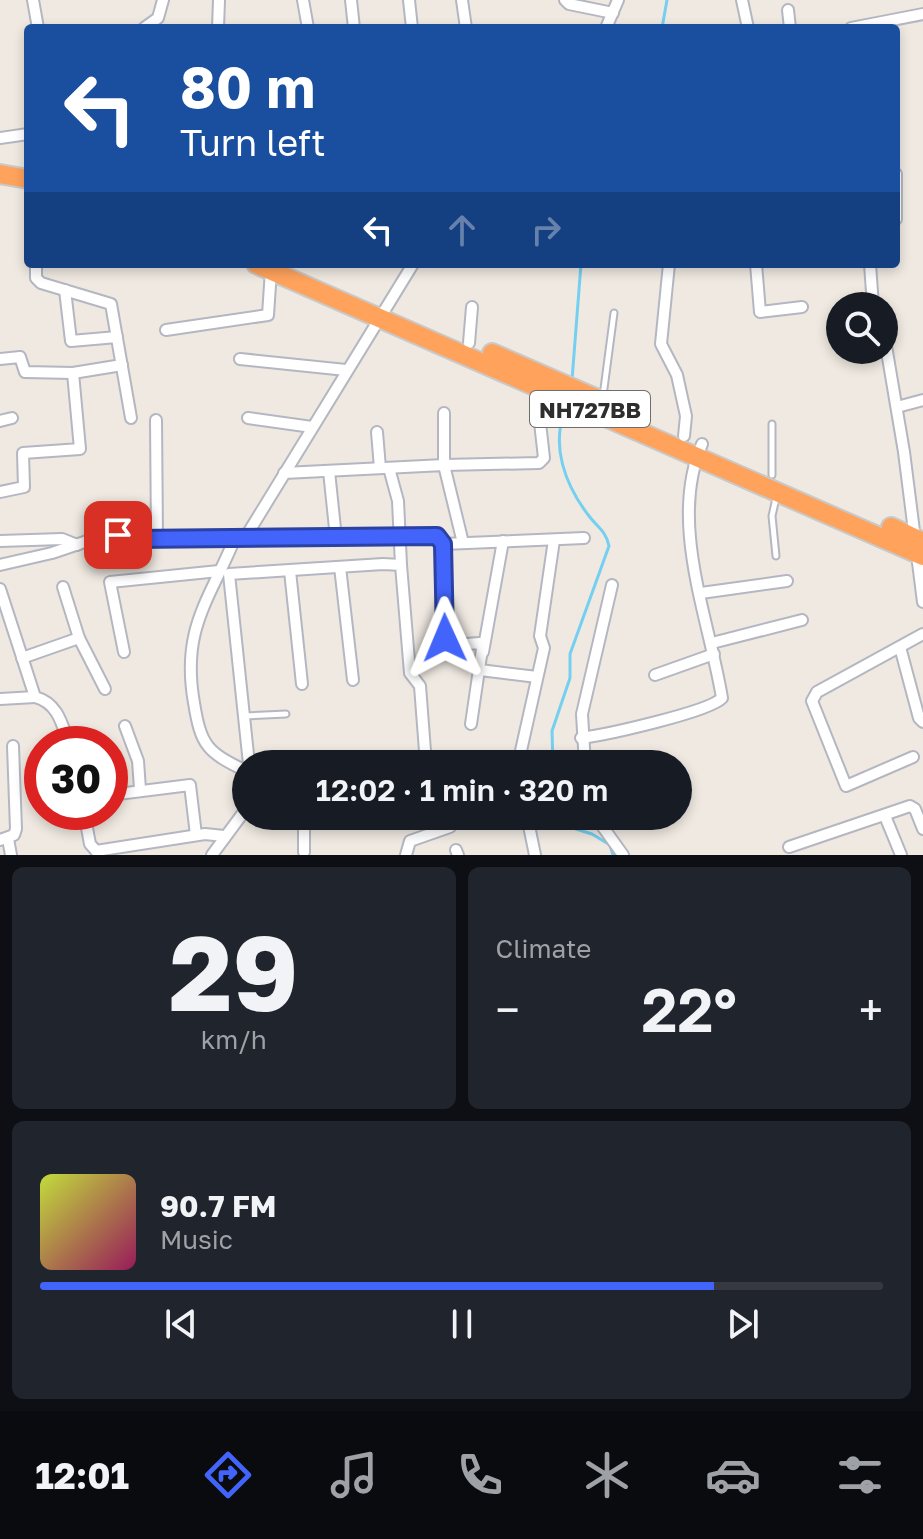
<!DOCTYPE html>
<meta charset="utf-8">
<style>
body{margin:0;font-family:"Golos Text",sans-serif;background:#20242c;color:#f1f3f6;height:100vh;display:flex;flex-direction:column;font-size:30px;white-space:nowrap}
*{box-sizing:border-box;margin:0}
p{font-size:26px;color:#9ea1a6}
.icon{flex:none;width:44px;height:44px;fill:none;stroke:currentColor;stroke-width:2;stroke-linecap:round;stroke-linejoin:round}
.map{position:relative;height:855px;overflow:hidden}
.drawer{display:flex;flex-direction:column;gap:12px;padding:12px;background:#0d0f14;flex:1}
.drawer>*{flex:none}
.banner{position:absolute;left:24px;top:24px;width:876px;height:244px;border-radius:8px;box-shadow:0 4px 12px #0003;background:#1a4fa0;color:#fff;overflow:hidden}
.buttons{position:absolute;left:826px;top:292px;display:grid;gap:16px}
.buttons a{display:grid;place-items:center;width:72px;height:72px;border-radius:50%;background:#171b24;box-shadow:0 4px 12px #0003;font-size:40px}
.speed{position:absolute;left:24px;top:726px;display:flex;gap:16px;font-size:40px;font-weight:700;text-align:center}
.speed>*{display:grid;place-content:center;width:104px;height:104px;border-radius:50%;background:#171b24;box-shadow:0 4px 12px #0003;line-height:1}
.speed .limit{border:12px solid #d22;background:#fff;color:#111}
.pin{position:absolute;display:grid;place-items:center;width:68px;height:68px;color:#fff;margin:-34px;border-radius:16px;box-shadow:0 4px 12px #0006}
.me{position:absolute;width:88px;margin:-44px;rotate:359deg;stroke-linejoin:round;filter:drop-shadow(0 0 6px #0008)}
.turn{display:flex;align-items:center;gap:28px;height:168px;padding:0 24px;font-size:36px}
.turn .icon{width:104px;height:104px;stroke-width:2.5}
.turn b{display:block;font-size:56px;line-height:68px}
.lanes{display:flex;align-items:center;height:76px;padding:0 24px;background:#0003;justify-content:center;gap:40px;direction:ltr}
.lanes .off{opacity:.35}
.big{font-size:60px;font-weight:600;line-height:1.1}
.drawer .tile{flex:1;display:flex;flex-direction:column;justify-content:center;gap:12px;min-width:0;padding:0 28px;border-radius:12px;background:#20242c}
.drawer .dial{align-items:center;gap:0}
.dial b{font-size:104px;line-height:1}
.song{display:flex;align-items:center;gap:24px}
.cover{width:96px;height:96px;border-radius:12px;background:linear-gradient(135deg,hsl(70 70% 55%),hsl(330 70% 35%))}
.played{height:8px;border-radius:4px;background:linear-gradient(90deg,#4264fb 80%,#363941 80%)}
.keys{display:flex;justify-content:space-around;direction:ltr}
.heat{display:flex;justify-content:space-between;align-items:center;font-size:44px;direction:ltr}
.drawer .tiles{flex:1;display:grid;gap:12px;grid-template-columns:1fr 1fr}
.tile:last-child{grid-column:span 2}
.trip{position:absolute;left:232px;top:750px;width:460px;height:80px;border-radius:40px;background:#171b24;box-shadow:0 4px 12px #0003;font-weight:600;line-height:80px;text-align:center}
.dock{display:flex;height:128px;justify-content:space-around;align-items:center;background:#090b0e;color:#9ea1a6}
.dock .icon{width:56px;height:56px}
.dock .on{color:#4264fb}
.dock b{font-size:36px;color:#f1f3f6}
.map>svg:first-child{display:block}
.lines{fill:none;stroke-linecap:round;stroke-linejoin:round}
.stream{stroke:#75cff0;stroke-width:3}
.lane-casing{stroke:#b4b7c1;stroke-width:9}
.street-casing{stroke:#b4b7c1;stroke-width:14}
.highway-casing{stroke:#c9c9c9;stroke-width:22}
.lane{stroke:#fff;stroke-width:5}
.street{stroke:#fff;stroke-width:10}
.highway{stroke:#ffa35c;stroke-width:18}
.route-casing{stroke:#2b41a3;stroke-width:20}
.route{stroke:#4264fb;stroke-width:14}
.labels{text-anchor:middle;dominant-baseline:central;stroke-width:6;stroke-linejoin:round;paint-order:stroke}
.shield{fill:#fff;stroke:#6d6d6d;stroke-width:2}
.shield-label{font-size:22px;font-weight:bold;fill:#2e2e2e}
</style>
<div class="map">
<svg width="923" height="855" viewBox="0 0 923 855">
<rect width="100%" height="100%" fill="#efe9e1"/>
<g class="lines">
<!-- stream -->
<g class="stream">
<polyline points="662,28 667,0"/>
<polyline points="572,380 581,264"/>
<path d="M553 764 552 731 570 678V654L609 546C606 531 598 528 589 516 565 485 550 445 566 408"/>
<polyline points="559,816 560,824 592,834 610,845 613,855"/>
</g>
<!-- lane casing -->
<g class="lane-casing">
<g id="lane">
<polyline points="842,352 852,350"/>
<polyline points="603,396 614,313"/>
<polyline points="772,424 772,475"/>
<polyline points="776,498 772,516 776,556"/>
<polyline points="245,716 286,714"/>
</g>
</g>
<!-- street casing -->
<g class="street-casing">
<g id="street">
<polyline points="33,0 38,28"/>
<polyline points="303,0 308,28"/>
<polyline points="351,0 354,28"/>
<polyline points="409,0 412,28"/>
<polyline points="462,0 466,28"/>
<polyline points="565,0 569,4 613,13"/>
<polyline points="742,0 748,28"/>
<polyline points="788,10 790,28"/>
<polyline points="144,28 158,18 163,0"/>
<polyline points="218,28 219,0"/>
<polyline points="606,28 618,0"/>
<polyline points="851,28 923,14"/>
<polyline points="0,138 28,134"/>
<polyline points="896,174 896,219"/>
<polyline points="36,264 36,278 41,283 111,304 131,418"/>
<polyline points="669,264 661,344 677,375 686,416 684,436"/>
<polyline points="756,264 760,312 802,307"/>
<polyline points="870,264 873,306"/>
<polyline points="65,290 71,341 117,337"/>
<polyline points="166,330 268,315 271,270"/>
<polyline points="884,334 904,452 923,602"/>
<polyline points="469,343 472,307"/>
<polyline points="0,359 20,357 25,372 73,373 122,365"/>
<polyline points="240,359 346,370"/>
<polyline points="897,407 923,400"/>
<polyline points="444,413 444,465 539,463 544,458 536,387"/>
<polyline points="248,418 312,427"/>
<polyline points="156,420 157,538"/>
<polyline points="0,421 12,418"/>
<polyline points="377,432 380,468"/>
<polyline points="389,468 398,501 401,565"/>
<polyline points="329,471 336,538"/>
<polyline points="284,473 444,465 463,543"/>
<polyline points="0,492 24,487 23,453 80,449 73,373"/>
<path d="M235 538C209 601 181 629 194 703 201 746 207 752 246 771"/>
<polyline points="245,538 413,264"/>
<polyline points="0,541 62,539 77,545"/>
<polyline points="443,544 584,538"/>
<polyline points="0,565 52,553 102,536 134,539 437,536 443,544 445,638 451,645 480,643 482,649 471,724"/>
<polyline points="340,567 353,680"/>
<polyline points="290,571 302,684"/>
<polyline points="63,587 79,638 105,689"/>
<path d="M0 589 35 697C58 703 62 724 69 744"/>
<polyline points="701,593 787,581"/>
<polyline points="712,643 802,620"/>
<polyline points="900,647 919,718 923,722"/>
<polyline points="124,652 110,582 219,571"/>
<polyline points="483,652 503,541"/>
<polyline points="22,658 79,638"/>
<polyline points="480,670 537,677"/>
<polyline points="655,675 714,654"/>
<polyline points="0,699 35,697"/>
<polyline points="125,726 138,761 140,789"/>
<path d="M581 738C605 735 709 712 722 698 709 618 668 522 702 444"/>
<polyline points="913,757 846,786 812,701 817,692 923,634"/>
<polyline points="249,761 287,760"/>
<polyline points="249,764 229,574 383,564 401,565 410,673 420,686 426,764"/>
<polyline points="518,764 544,648 540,636 554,540"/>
<polyline points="585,764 582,714 612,585"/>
<polyline points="110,795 190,785 196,835"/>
<polyline points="84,812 90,844 99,854"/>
<polyline points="304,816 304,852"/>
<polyline points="351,816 355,817"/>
<polyline points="527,816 535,855"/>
<polyline points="595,816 623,855"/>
<polyline points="885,816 901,855"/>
<polyline points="8,839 11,855"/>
<polyline points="0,840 14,835 16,829 13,746"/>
<polyline points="789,847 910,806 915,809 923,829"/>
<polyline points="456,850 458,855"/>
<polyline points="96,851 205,834 224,836"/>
<polyline points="212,855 246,809"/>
<polyline points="406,855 410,841 450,827"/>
</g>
</g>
<!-- highway casing -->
<g class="highway-casing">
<g id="highway">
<polyline points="0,174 28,179"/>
<polyline points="256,264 923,556"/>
<polyline points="492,353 607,403"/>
<polyline points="891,527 923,542"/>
</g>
</g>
<!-- lane -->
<use href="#lane" class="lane"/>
<!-- street -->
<use href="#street" class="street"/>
<!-- highway -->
<use href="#highway" class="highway"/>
</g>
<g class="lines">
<!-- route casing -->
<g class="route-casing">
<polyline id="route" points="118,535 134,539 437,536 443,544 445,638"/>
</g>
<!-- route -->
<use href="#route" class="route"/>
</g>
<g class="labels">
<!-- shield labels -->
<rect class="shield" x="530" y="391" width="120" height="36" rx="6"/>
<g class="shield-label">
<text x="590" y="409">NH727BB</text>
</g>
</g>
</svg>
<div class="buttons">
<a><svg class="icon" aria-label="search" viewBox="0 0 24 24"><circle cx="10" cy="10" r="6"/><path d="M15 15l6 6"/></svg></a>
</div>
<div class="speed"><div class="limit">30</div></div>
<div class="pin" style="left:118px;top:535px;background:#d93025"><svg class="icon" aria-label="arrive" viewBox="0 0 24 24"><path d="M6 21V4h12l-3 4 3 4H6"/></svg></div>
<svg class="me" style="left:445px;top:638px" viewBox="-20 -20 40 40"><path d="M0-17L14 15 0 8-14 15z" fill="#4264fb" stroke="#fff" stroke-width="4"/></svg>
<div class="trip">12:02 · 1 min · 320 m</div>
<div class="banner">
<div class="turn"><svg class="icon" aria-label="left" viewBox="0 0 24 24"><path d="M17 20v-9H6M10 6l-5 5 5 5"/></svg><div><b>80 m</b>Turn left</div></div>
<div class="lanes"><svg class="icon" aria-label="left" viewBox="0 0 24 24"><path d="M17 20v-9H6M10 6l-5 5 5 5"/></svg><svg class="icon off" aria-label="ahead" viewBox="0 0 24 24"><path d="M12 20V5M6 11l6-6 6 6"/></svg><svg class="icon off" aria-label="right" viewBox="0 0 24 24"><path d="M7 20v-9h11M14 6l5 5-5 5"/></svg></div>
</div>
</div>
<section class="drawer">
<div class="tiles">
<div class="tile dial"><b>29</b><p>km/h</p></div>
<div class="tile"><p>Climate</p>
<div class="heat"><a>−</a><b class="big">22°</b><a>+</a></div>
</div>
<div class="tile">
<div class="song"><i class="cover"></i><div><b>90.7 FM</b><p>Music</p></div></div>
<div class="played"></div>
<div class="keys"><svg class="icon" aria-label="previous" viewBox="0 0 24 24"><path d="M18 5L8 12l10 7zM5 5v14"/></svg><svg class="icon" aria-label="pause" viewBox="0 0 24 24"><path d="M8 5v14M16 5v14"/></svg><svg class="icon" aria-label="next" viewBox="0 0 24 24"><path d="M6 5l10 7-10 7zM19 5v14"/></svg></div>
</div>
</div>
</section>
<nav class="dock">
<b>12:01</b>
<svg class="icon on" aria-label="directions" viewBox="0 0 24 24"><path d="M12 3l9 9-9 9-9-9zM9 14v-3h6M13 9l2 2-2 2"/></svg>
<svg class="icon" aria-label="music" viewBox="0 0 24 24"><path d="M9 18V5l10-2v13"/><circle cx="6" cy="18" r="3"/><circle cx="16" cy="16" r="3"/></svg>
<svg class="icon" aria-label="phone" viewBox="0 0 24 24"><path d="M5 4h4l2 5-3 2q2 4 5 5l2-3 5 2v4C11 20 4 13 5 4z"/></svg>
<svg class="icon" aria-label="climate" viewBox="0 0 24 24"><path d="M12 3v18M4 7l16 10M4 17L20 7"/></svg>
<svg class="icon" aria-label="car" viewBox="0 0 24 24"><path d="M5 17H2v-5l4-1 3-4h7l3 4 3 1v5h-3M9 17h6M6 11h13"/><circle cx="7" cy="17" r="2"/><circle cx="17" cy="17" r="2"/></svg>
<svg class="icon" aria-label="filters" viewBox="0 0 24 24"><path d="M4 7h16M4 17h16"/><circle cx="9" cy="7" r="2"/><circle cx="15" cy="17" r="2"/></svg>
</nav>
